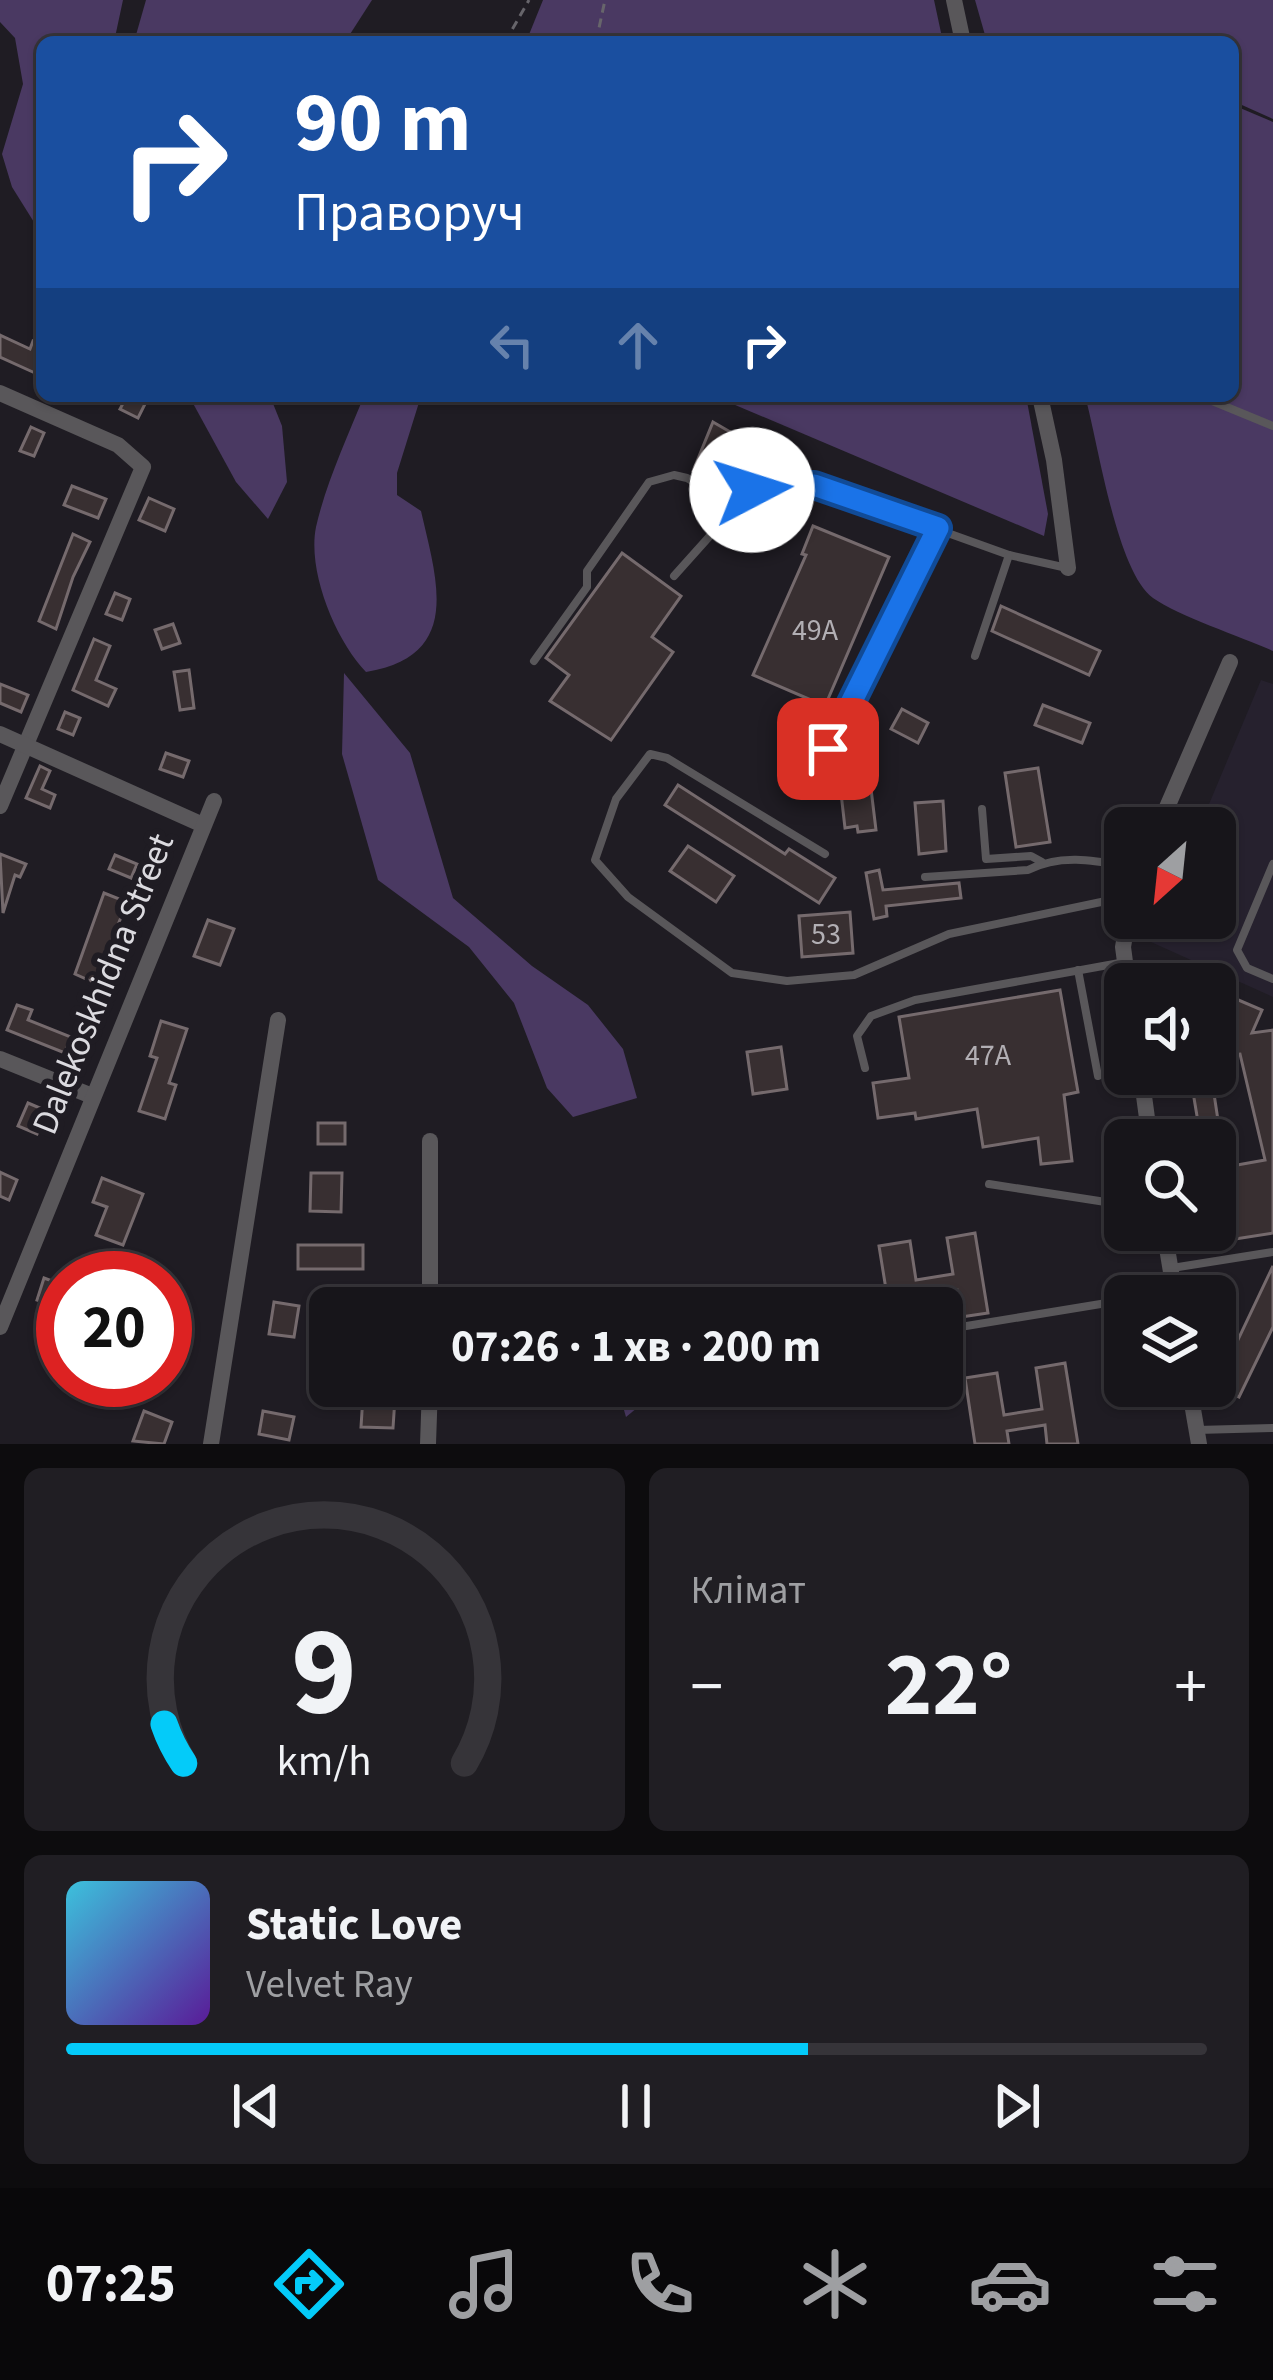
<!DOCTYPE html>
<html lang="uk">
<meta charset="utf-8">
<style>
body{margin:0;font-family:"Source Sans 3",sans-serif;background:#201e23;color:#f1f3f6;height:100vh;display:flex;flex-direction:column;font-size:45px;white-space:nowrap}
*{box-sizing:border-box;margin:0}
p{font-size:39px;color:#9e9fa2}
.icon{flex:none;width:66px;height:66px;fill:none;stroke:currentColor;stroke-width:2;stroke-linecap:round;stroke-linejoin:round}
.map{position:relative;height:1444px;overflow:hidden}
.sheet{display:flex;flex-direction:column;gap:24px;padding:24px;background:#0d0c0e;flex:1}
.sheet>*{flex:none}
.banner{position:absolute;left:36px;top:36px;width:1203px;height:366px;border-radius:18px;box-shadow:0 3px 9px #0004,0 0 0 3px #363439;background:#1a4fa0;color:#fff;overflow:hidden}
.needle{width:78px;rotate:207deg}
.fabs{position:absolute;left:1104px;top:807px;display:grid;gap:24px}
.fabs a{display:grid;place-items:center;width:132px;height:132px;border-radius:18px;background:#17151a;box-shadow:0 3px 9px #0004,0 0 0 3px #363439;font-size:60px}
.speed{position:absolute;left:36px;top:1251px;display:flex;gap:24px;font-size:60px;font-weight:700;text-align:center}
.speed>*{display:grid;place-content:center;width:156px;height:156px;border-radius:50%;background:#17151a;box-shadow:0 3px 9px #0004,0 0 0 3px #363439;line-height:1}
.speed .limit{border:18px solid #d22;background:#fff;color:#111}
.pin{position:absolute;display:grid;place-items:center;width:102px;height:102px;color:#fff;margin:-51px;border-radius:24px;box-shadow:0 6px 18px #0006}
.me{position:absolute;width:132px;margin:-66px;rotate:85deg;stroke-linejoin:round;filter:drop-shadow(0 0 9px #0008)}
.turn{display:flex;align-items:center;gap:42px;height:252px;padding:0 60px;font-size:54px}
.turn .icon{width:156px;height:156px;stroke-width:2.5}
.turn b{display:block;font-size:84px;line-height:102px}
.lanes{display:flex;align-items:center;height:114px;padding:0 60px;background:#0003;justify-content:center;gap:60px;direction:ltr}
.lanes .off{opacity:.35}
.big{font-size:90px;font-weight:700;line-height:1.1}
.sheet .tile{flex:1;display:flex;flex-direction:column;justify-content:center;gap:18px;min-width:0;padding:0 42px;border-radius:18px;background:#201e23}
.sheet .dial{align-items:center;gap:0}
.dial svg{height:312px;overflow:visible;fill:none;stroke:#363439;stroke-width:7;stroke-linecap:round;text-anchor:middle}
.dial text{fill:#f1f3f6;stroke:none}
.song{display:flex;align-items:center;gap:36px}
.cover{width:144px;height:144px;border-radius:18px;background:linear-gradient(135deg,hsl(190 70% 55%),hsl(270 70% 35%))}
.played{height:12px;border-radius:6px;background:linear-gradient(90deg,#04cbf9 65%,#363439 65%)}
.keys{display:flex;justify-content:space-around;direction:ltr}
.heat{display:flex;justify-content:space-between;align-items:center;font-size:66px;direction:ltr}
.sheet .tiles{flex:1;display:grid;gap:24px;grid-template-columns:1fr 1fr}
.tile:last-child{grid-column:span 2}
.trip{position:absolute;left:309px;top:1287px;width:654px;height:120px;border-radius:18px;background:#17151a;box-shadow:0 3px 9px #0004,0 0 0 3px #363439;font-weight:700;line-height:120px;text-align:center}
.tab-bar{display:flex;height:192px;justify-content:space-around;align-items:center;background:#09080a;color:#9e9fa2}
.tab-bar .icon{width:84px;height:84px}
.tab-bar .on{color:#04cbf9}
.tab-bar b{font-size:54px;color:#f1f3f6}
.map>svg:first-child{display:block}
.built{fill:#26212e}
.green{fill:#4a3962}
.building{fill:#382f31;stroke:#756a6d;stroke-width:3}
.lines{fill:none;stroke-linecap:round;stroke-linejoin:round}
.path{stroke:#67656b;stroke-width:3;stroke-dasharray:9 6;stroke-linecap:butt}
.service{stroke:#59575a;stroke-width:8}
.minor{stroke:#59575a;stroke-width:16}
.route-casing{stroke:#114b97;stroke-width:30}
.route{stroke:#1a73e8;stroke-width:21}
.labels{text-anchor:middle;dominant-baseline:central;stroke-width:12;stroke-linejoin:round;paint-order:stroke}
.number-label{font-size:30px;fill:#b2afb4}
.street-label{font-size:36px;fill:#dbdadf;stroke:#1f1c23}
</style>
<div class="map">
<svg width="1273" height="1444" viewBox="0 0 1273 1444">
<rect width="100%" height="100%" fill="#1f1c23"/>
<!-- built -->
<polygon class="built" points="1261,680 1273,684 1273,997 1151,942 1161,918 1215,918 1215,828 1199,828"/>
<!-- green -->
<g class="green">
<polygon points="0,0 123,0 114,42 42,42 42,235 12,187 2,154 23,84 15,38 0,22"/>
<polygon points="146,0 372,0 345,42 134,42"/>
<polygon points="543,0 934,0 943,42 526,42"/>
<polygon points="975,0 1273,0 1273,119 1233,101 1233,42 987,42"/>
<path d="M1233 105 1273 122V651C1242 637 1178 616 1153 598 1116 571 1098 441 1085 396H1233Z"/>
<polygon points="189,396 270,396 282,426 287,482 268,519 236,482"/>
<path d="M364 396H421L397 473V495L421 511C437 581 463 656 366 672 336 641 307 572 316 527 326 483 347 438 364 396Z"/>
<polygon points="714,396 1026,396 1048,514 1044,536"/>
<polygon points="344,673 410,753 453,898 532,966 588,1005 623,1049 637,1098 573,1117 547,1088 514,1003 469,947 378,880 342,754"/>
<polygon points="617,1386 646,1386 643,1403 626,1417"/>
</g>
<!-- building -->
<g class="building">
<polygon points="0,335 30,349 33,341 42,345 35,373 0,357"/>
<polygon points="127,396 149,396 138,418 120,409"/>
<polygon points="713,422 744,440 727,488 693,471"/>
<polygon points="31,427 44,433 34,456 20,451"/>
<polygon points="72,486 106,499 98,518 64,505"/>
<polygon points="149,498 174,509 165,531 139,520"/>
<polygon points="813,526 889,557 825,706 753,675 806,555 802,554"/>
<polygon points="73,534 90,542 73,577 56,629 39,621"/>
<polygon points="622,553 681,596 652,637 673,652 611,740 550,701 569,675 546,658"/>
<polygon points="115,593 130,599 122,620 106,614"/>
<polygon points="1001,606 1100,651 1089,675 992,631"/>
<polygon points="173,624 180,643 162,649 155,630"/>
<polygon points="94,639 110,646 96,680 116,689 108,706 73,690"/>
<polygon points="189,670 194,708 180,710 174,672"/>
<polygon points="0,684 28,695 21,712 0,703"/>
<polygon points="1043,705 1090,723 1082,743 1035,725"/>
<polygon points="902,709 928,723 918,743 891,729"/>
<polygon points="65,712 80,718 73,735 58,729"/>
<polygon points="166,753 189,761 183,777 160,769"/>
<polygon points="868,764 876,830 858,832 857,826 845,828 838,767"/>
<polygon points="40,766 50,771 42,789 55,795 50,808 26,798"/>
<polygon points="1038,768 1050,842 1016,847 1005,773"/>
<polygon points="678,785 785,854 789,849 835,878 819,903 665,805"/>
<polygon points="943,801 946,851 919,854 915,803"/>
<polygon points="688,846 734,876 716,902 670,871"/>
<polygon points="0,854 26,864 20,877 15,875 3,913"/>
<polygon points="115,855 137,864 131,878 109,869"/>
<polygon points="879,870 883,890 959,883 961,898 886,906 887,916 874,919 866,873"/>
<polygon points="104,893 127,902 95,983 75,974"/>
<polygon points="850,912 853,953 802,957 799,916"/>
<polygon points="208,920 234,929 220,965 194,956"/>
<polygon points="1060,990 1078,1092 1064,1095 1072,1161 1041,1164 1038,1138 983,1147 977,1109 916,1119 915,1113 878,1118 873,1083 909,1078 899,1017"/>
<polygon points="1215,990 1262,1010 1252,1033 1273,1030 1273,1233 1203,1244 1201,1230 1215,1230 1215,1143 1222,1142 1226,1167 1265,1160 1240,1054 1215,1056"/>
<polygon points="17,1005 32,1010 28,1020 71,1037 65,1053 7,1030"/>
<polygon points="161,1021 187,1029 169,1083 176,1085 165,1119 139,1111 157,1058 150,1056"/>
<polygon points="781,1047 787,1089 753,1094 747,1052"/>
<polygon points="1190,1074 1211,1074 1221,1140 1201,1140"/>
<polygon points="28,1103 47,1111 37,1134 18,1126"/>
<rect x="318" y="1123" width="27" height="21"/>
<polygon points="0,1172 17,1180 9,1200 0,1196"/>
<polygon points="311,1173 342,1173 341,1212 310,1211"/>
<polygon points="102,1178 143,1194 123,1245 96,1235 107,1207 93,1202"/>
<polygon points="975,1233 988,1313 961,1317 957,1290 919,1296 921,1308 889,1308 879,1246 910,1241 916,1280 953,1274 947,1238"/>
<rect x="298" y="1245" width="65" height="24"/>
<polygon points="1273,1266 1273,1327 1239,1397 1216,1386"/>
<polygon points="44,1278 63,1285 63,1309 37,1300"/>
<polygon points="274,1302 299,1306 294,1337 269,1334"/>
<polygon points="1065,1363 1078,1444 1047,1444 1045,1425 1007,1431 1009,1444 975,1444 965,1378 997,1373 1004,1415 1042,1409 1036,1368"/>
<polygon points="363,1396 395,1398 393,1428 361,1427"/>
<polygon points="144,1411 172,1422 164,1444 133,1441"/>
<polygon points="263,1411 294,1417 289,1440 259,1434"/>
</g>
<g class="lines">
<!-- path -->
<g class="path">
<polyline points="505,42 529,0"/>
<polyline points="596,42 605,0"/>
</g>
<!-- service -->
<g class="service">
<polyline points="1200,396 1273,426"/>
<polyline points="674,576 751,490 814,485 1009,555 1067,568"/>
<polyline points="975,656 1009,555"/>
<polyline points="534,661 587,587 587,571 649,482 674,475 687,478 735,506"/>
<polyline points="828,750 938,528"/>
<polyline points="982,809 986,859 1031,856 1042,862"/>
<polyline points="825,854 667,758 650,754 616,799 595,860 628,897 732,973 787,981 854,975 949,934 1125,897"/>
<polyline points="1273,864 1237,950 1247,968 1273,979"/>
<path d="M925 877 1028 870C1059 854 1093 860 1125 866"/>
<polyline points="1078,970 1098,1076"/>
<polyline points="865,1068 857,1036 871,1016 915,1000 1125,962"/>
<polyline points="989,1184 1125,1205"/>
<polyline points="1172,1268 1273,1252"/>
<polyline points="1156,1296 1173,1294"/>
<polyline points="942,1330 1125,1300"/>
<polyline points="1197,1430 1273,1428"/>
</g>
<!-- minor -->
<g class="minor">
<polyline points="954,0 963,42"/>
<polyline points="0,393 118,445 143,467 0,806"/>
<polyline points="1040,396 1054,460 1068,568"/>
<polyline points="0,734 203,825"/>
<polyline points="1158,828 1230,662"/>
<polyline points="1128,918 1123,947 1128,984"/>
<polyline points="0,1059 92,1096"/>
<polyline points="1141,1074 1150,1140"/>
<polyline points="430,1141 430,1308"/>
<polyline points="1164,1230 1175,1296"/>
<polyline points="0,1327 214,801"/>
<polyline points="1189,1386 1199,1444"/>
<polyline points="211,1444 278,1020"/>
<polyline points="428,1444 430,1386"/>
</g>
</g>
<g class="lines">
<!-- route casing -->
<g class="route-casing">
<polyline id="route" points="752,490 814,485 938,528 828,749"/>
</g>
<!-- route -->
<use href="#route" class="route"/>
</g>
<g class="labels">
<!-- number labels -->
<g class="number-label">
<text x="815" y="630">49А</text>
<text x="826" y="934">53</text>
<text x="988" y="1055">47А</text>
</g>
<!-- street labels -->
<g class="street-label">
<text transform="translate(103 984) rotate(-68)">Dalekoskhidna Street</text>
</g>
</g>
</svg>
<div class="fabs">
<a><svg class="needle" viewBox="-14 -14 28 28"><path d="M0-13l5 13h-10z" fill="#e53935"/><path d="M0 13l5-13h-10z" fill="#9e9fa2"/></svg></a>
<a><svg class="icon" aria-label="sound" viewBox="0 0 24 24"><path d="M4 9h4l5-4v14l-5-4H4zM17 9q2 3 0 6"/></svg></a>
<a><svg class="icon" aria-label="search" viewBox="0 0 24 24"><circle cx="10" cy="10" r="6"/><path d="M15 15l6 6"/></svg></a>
<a><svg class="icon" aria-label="layers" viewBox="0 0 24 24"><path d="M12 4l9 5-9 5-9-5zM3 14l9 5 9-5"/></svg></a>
</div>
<div class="speed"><div class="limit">20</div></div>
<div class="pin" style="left:828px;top:749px;background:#d93025"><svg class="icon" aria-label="arrive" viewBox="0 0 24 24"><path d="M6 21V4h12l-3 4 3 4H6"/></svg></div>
<svg class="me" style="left:752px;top:490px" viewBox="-20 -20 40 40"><circle r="19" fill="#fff"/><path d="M0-13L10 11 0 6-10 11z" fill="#1a73e8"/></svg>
<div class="trip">07:26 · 1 хв · 200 m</div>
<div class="banner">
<div class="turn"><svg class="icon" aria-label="right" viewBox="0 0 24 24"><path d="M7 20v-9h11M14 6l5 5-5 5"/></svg><div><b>90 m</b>Праворуч</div></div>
<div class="lanes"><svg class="icon off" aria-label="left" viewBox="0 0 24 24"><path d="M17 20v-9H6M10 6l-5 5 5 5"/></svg><svg class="icon off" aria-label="ahead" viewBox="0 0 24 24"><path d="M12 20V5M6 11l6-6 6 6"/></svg><svg class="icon" aria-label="right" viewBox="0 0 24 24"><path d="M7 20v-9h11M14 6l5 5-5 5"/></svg></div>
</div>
</div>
<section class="sheet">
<div class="tiles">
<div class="tile dial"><svg viewBox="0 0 100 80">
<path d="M14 69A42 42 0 1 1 86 69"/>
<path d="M14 69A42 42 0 0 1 9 59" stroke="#04cbf9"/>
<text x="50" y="56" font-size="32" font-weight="700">9</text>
<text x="50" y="72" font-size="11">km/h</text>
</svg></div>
<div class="tile"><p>Клімат</p>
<div class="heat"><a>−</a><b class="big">22°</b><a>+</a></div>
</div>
<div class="tile">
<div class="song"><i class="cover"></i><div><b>Static Love</b><p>Velvet Ray</p></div></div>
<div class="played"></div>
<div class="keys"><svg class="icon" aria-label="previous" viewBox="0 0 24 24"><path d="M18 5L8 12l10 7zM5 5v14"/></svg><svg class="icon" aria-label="pause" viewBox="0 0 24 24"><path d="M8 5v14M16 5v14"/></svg><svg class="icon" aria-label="next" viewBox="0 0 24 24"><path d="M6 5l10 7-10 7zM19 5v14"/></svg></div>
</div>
</div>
</section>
<nav class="tab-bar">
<b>07:25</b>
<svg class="icon on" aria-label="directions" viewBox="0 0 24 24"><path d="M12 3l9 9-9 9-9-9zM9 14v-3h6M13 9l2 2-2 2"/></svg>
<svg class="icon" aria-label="music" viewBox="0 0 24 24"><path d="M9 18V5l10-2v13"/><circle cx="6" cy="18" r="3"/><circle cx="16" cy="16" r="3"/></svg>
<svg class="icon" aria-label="phone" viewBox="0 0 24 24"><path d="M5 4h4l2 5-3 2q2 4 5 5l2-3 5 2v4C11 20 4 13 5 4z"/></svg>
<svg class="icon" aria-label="climate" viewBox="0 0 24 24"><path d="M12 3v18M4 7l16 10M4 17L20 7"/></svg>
<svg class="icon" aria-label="car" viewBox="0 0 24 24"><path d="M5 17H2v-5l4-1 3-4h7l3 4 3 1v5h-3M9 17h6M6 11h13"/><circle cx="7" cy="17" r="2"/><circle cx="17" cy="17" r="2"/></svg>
<svg class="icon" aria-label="filters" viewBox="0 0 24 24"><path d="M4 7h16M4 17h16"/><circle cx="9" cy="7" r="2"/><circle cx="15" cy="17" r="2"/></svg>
</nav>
